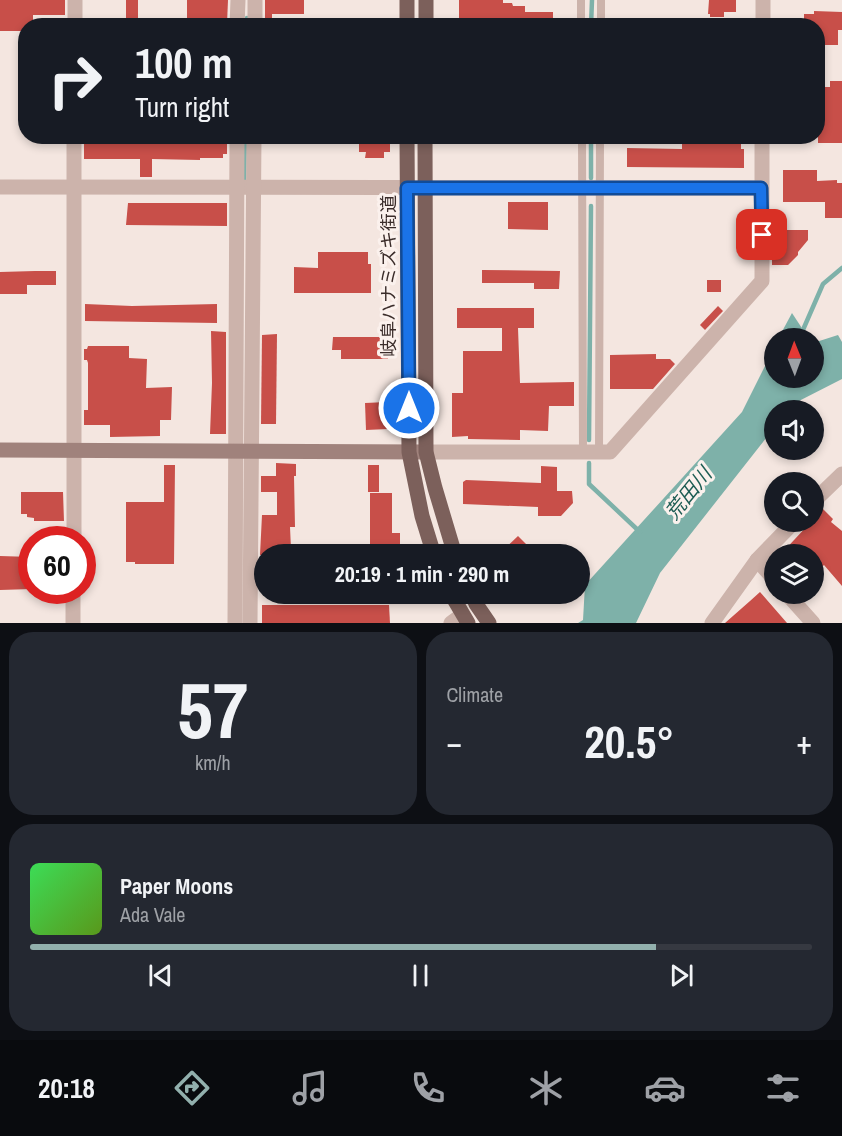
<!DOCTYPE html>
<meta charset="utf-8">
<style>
body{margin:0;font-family:"Archivo Narrow","Noto Sans JP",sans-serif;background:#242831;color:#f1f3f6;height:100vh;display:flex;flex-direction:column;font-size:22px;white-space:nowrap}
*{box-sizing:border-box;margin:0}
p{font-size:20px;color:#9ea1a6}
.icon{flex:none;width:33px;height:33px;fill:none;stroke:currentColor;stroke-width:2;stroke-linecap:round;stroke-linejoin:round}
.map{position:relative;height:623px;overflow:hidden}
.drawer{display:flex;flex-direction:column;gap:9px;padding:9px;background:#0d0f14;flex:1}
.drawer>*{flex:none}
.banner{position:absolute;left:18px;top:18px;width:807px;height:126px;border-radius:24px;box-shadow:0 3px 9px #0003;background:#171b24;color:#f1f3f6;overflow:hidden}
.needle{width:39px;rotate:359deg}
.buttons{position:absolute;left:764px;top:328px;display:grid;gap:12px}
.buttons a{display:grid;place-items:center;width:60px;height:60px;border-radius:50%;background:#171b24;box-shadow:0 3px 9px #0003;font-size:30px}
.speed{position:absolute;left:18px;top:526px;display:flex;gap:12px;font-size:30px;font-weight:700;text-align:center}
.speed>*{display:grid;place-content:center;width:78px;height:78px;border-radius:50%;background:#171b24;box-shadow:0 3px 9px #0003;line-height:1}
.speed .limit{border:9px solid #d22;background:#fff;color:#111}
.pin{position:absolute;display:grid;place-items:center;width:51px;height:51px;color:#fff;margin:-26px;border-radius:12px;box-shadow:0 3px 9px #0006}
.me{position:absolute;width:66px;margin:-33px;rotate:0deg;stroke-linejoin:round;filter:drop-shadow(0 0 4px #0008)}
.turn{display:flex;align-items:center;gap:21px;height:126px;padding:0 18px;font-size:27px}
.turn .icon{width:78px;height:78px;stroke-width:2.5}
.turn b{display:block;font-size:42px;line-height:51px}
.big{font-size:45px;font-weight:700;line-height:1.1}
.drawer .widget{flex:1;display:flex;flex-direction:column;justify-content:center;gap:9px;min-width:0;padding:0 21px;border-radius:24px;background:#242831}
.drawer .dial{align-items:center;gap:0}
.dial b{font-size:78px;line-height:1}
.song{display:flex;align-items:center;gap:18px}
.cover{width:72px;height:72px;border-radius:9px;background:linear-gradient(135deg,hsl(130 70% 55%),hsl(90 70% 35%))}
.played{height:6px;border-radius:3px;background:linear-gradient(90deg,#92b0ad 80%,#363941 80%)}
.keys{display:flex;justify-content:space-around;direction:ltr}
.heat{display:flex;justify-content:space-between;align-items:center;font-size:33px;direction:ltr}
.drawer .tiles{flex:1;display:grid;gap:9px;grid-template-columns:1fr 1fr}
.widget:last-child{grid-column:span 2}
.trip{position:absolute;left:254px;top:544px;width:336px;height:60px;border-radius:30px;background:#171b24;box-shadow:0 3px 9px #0003;font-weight:700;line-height:60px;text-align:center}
.tab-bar{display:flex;height:96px;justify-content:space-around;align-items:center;background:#090b0e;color:#9ea1a6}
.tab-bar .icon{width:42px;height:42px}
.tab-bar .active{color:#92b0ad}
.tab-bar b{font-size:27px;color:#f1f3f6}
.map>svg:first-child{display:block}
.water{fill:#7eb1a9}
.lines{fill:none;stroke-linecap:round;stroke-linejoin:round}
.stream{stroke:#7eb1a9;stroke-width:4.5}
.building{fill:#c84f49}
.lane{stroke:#ccb3ab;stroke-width:8}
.street{stroke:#ccb3ab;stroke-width:15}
.secondary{stroke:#a0827c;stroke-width:15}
.primary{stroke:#7c605b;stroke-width:15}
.route-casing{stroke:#114b97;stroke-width:15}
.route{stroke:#1a73e8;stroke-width:10}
.labels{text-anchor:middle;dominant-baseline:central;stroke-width:6;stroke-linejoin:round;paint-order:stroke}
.street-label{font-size:18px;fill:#3a2c2a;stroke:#fbf1ed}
.water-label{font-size:20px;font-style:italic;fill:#1e5d54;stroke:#fbf1ed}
</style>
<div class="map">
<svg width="842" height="623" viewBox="0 0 842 623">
<rect width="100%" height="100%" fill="#f4e6e0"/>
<!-- water -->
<g class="water">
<polygon points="792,313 809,339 778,339"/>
<polygon points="838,335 842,342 842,379 793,404 788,411 774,411 774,428 660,573 636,623 578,623 583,620 585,585 742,412 774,348 774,378 813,378 813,343"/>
</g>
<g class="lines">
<!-- stream -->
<g class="stream">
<polyline points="247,26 247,18"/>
<polyline points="591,26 592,0"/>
<polyline points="591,178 591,136"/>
<polyline points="244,180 245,136"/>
<polyline points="799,339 823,284 842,268"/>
<polyline points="589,440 591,206"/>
<polyline points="589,463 589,484 640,532"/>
</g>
</g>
<!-- building -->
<g class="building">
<polygon points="0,0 65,0 65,15 33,15 33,26 26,26 26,31 0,31"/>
<rect x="126" y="0" width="12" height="26"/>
<polygon points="187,0 228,0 227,24 187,24"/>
<polygon points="265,0 304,0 304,14 272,14 272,23 265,23"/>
<polygon points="459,0 503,0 503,3 512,3 513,6 525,6 525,12 553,12 553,26 459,26"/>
<polygon points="709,0 736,0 736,12 724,12 724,17 710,17 710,14 708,14"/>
<polygon points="814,11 842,12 842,30 838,30 838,45 818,45 818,26 804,26 804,14 814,14"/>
<polygon points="830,81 842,81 842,143 818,143 818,87 830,87"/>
<polygon points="359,136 390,136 390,152 384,152 384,158 365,158 366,152 359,152"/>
<polygon points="682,136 741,136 741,149 744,149 744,168 627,167 627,148 682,149"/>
<polygon points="202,138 227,138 227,154 223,154 223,158 200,158 200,160 152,159 152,177 140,177 140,159 84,159 84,140 202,140"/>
<polygon points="783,170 817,170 817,181 837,180 837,183 842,183 842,218 825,218 825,202 783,202"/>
<polygon points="508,202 548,202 548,230 508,229"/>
<polygon points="128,203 227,203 227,226 126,225"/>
<polygon points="779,230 808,230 808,240 798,252 798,255 788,265 772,265 772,248 780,248"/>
<polygon points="318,252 368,252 368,264 371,264 371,293 294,293 294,267 318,268"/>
<polygon points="482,270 560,271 559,289 534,289 534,283 482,283"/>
<polygon points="35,271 56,271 56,285 27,285 27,294 0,294 0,272"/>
<rect x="707" y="280" width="14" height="12"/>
<polygon points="85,304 132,306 217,304 217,323 85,321"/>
<polygon points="718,306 723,311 705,330 700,325"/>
<polygon points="457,308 534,308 534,328 518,328 520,383 574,382 574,406 549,406 548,431 520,430 520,440 468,439 468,436 452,437 452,393 463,393 463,351 502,351 502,328 457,328"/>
<polygon points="211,331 226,332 226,434 210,434 212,383"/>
<polygon points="277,334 276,424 261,424 262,335"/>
<polygon points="333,337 388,337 388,359 341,359 341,350 332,350"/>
<polygon points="88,346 129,346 129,358 147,359 146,388 172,387 171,420 160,420 160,436 110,437 110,425 84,425 84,410 88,410 88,363 87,360 84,360 84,349 87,349"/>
<polygon points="656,354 656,359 670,359 675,364 653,389 610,389 610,355"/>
<polygon points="387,402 388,429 366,430 365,403"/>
<polygon points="276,463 296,464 296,476 294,476 295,527 290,527 291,549 273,550 273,555 260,555 262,515 277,515 277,492 261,492 261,476 276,476"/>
<polygon points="164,465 175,465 174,564 135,564 135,562 126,562 126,502 164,502"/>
<rect x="368" y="465" width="11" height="27"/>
<polygon points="541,466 557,467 557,491 572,491 573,503 561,516 538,516 538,507 463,504 463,482 466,480 541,483"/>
<polygon points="21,492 63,492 64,521 34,521 34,518 27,517 27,514 21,514"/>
<polygon points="370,493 392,493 392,533 400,533 400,550 370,550"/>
<polygon points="823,509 833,519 831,522 842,531 842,586 824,565 813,575 813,555 780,555"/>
<polygon points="518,536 530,548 522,555 498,555"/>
<polygon points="0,556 32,557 32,589 0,590"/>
<polygon points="760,592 787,623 725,623 750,601"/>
<polygon points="262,605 389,605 390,623 262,623"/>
</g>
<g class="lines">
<!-- lane -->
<g class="lane">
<polyline points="581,0 581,26"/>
<polyline points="601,26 601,0"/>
<polyline points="582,136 583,452"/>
<polyline points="599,452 600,136"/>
</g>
<!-- street -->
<g class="street">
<polyline points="75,26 75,0"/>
<polyline points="237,26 238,0"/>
<polyline points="255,26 255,0"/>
<polyline points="763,26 763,0"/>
<polyline points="0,187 761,188"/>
<polyline points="426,452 610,452 762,281 762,136"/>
<polyline points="813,502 842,474"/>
<polyline points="74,540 74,136"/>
<polyline points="757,560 774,579"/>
<polyline points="787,594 813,623"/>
<polyline points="73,623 73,591"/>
<polyline points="235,623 237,136"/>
<polyline points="250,623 254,136"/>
<polyline points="451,623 462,615"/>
<polyline points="712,623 757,560 794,522"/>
</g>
<!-- secondary -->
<polyline class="secondary" points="0,450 426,452"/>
<!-- primary -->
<g class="primary">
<polyline points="407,0 407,26"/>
<polyline points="426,26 426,0"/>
<polyline points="407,136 409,452 422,516 434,555"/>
<polyline points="425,136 426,452 435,488 455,555"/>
<polyline points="451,594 468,623"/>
<polyline points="472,594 476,604 489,623"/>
</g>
</g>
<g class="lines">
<!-- route casing -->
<g class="route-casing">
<polyline id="route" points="409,408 407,188 761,188 762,235"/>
</g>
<!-- route -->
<use href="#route" class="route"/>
</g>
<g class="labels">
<!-- street labels -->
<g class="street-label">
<text transform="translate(388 276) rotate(-90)">岐阜ハナミズキ街道</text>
</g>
<!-- water labels -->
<g class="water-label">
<text transform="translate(688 493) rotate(-51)">荒田川</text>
</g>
</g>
</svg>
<div class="buttons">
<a><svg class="needle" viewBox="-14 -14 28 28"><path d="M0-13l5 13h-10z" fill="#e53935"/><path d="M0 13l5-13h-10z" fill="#9ea1a6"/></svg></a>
<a><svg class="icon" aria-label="sound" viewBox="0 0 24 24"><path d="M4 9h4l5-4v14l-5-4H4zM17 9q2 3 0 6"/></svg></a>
<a><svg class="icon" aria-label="search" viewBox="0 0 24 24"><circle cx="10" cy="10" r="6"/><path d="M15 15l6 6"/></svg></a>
<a><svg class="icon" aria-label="layers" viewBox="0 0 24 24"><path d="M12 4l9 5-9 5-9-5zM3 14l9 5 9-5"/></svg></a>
</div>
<div class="speed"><div class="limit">60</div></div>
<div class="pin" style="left:762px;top:235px;background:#d93025"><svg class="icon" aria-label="arrive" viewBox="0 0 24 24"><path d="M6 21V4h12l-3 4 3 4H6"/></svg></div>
<svg class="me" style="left:409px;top:408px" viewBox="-20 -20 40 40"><circle r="17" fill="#1a73e8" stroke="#fff" stroke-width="3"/><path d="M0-11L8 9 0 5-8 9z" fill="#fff"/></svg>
<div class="trip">20:19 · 1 min · 290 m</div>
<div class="banner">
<div class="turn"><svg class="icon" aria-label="right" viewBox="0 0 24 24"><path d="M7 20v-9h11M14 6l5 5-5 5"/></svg><div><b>100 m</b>Turn right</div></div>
</div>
</div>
<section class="drawer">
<div class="tiles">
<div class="widget dial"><b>57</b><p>km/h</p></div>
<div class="widget"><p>Climate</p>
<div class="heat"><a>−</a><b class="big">20.5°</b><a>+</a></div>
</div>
<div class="widget">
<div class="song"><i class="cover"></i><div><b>Paper Moons</b><p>Ada Vale</p></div></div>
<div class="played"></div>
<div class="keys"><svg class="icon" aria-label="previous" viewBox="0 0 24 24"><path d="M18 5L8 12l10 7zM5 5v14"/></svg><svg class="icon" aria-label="pause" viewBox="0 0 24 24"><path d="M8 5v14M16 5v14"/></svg><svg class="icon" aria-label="next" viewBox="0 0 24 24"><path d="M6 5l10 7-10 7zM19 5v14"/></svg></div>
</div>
</div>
</section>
<nav class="tab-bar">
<b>20:18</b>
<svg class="icon active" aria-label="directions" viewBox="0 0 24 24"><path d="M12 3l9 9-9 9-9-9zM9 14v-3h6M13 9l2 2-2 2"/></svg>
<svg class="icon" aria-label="music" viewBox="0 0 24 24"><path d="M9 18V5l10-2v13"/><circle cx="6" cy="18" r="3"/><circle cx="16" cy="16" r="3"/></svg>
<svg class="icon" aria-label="phone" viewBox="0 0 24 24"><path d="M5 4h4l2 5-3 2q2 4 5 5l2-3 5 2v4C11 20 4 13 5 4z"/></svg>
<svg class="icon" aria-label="climate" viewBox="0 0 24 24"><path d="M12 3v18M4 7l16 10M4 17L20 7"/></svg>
<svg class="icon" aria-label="car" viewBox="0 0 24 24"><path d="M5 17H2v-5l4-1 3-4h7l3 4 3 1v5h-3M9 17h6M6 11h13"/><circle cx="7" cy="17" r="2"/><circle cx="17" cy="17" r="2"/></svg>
<svg class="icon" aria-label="filters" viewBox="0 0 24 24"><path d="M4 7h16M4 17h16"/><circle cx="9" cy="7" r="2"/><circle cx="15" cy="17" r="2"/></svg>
</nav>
